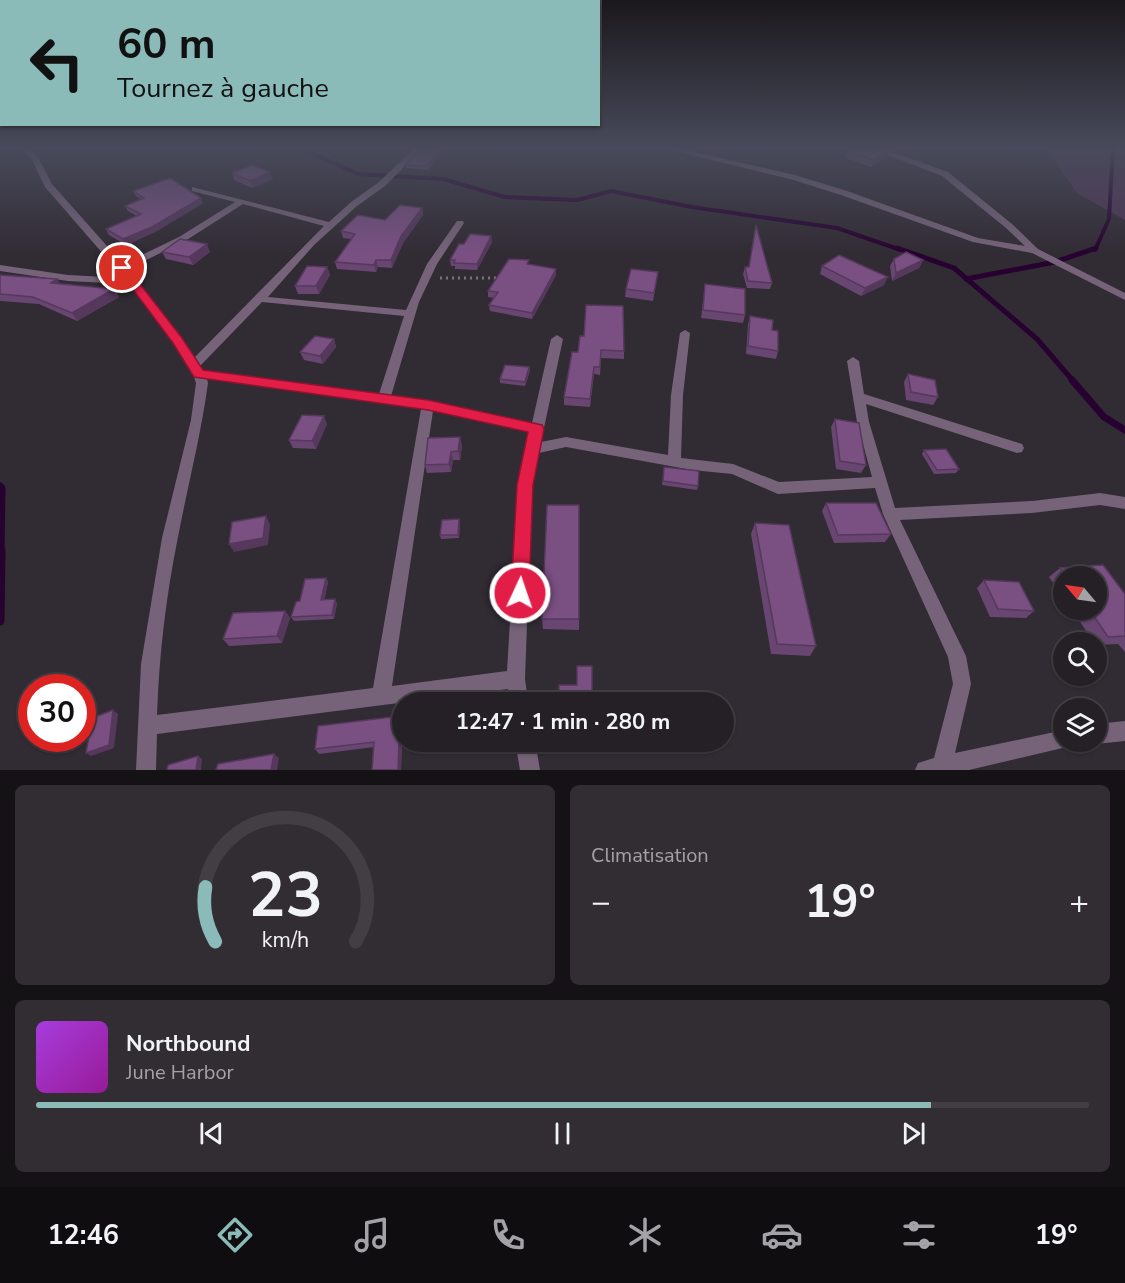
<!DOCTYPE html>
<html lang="fr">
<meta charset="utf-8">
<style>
body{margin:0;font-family:"Nunito Sans",sans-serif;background:#312d32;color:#f1f3f6;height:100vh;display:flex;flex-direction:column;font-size:22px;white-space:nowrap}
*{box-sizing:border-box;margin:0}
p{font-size:20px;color:#a3a3a7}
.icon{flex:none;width:33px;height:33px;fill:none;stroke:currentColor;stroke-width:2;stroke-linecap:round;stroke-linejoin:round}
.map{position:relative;height:770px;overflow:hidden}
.sheet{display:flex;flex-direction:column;gap:15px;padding:15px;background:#141215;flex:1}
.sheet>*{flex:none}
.hud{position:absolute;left:0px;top:0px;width:600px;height:126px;box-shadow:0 2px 4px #0004,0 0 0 2px #423e43;background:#8bbbb9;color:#111;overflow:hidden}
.needle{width:39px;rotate:299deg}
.buttons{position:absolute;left:1053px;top:566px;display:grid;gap:12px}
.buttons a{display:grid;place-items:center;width:54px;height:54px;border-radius:50%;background:#252026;box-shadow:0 2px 4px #0004,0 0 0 2px #423e43;font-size:30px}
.speed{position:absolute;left:18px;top:674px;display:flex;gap:12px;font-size:30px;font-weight:700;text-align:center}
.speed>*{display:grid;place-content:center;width:78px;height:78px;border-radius:50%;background:#252026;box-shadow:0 2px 4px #0004,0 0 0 2px #423e43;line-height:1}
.speed .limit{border:9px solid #d22;background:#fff;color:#111}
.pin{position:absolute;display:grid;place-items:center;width:51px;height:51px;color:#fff;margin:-26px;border:3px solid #fff;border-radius:50%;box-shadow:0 2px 6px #0007}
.me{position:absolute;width:66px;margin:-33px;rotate:3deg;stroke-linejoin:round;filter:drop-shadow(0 0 4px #0008)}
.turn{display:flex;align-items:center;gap:21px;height:126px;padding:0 18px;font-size:27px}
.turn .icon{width:78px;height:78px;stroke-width:2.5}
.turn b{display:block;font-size:42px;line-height:51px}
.big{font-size:45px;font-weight:700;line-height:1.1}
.sheet .widget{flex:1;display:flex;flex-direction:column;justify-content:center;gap:9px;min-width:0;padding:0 21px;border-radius:9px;background:#312d32}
.sheet .dial{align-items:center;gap:0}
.dial svg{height:156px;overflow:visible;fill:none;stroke:#423e43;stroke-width:7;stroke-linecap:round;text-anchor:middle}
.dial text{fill:#f1f3f6;stroke:none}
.song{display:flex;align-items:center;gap:18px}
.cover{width:72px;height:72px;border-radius:9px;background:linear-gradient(135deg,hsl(280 70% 55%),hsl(300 70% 35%))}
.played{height:6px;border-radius:3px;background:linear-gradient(90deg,#8bbbb9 85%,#423e43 85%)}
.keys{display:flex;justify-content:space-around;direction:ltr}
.heat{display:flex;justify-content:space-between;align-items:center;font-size:33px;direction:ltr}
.sheet .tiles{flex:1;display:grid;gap:15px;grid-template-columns:1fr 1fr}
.widget:last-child{grid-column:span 2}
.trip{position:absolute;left:392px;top:692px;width:342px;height:60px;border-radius:30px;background:#252026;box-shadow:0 2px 4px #0004,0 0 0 2px #423e43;font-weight:700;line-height:60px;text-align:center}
.tabs{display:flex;height:96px;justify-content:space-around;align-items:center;background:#0f0d0f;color:#a3a3a7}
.tabs .icon{width:42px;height:42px}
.tabs .selected{color:#8bbbb9}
.tabs b{font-size:27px;color:#f1f3f6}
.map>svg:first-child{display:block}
.green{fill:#4f3554}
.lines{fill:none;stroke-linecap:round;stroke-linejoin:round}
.stream-far3{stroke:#27012f;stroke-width:4}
.stream-far2{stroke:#27012f;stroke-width:5}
.stream-far1{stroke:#27012f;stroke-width:7}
.stream{stroke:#27012f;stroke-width:9}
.path{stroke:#787279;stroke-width:3;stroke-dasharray:2 4;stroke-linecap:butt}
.street{fill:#76637a;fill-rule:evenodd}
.wall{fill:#694571}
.shaded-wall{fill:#55385c}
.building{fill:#7a5083;stroke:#55385c;stroke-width:1.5}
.route{fill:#e11d48;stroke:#92132f;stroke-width:1.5}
</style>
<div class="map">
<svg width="1125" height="770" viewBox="0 0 1125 770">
<rect width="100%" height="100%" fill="#312b33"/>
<!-- green -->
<polygon class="green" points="1044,147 1125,147 1125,220 1077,193"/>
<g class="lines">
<!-- stream-far3 -->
<g class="stream-far3">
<polyline points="298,147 358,174 443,179 505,197 577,200 611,191 692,207 837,228 901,250"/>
<polyline points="1095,250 1109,219 1113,147"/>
</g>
<!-- stream-far2 -->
<g class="stream-far2">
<polyline points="897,248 954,268 1037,339 1074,382"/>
<polyline points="966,279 1055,262 1096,248"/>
</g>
<!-- stream-far1 -->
<g class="stream-far1">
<polyline points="1072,380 1104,417 1125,430"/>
<polyline points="0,486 2,488 1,552"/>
</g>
<!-- stream -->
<polyline class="stream" points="0,621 1,550"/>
<!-- path -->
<polyline class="path" points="440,278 499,278"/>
<!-- street -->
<g class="street">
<path d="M20 147H28L39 159 52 184 123 264 179 237 235 202 192 191V187L329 222 351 202 379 182 416 147H424L385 186 357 206 314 245 268 297 406 310 427 264 457 221H463L464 223 437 264 419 302 391 396 428 401 532 423 551 339 557 335 563 339 541 442 566 437 668 455 671 395 680 333 685 330 690 333 683 395 681 458 733 464 779 482 872 477 857 422 847 361 853 357 859 361 864 394 1022 444 1024 448 1022 452 1017 453 866 404 869 422 895 508 1032 501 1100 493 1125 497V509L1100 505 1032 513 900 520 966 656 971 684 955 753 1064 730V741H1073L1071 746 969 770H915L918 763 934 758 953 684 948 657 883 514 875 488 778 494 732 474 692 470 566 447 539 453 532 485 525 679 528 702H510L508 689 157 734 156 770H136L141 664 162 538 191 420 196 383 193 374 174 343 129 284 68 281 0 271V265L68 275 124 278 45 187 32 160ZM243 204 324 226 194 358 182 338 128 269 185 241ZM262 302 404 316 379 394 203 370 200 366ZM207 379 421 409 373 688 157 715C159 655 166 596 178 537 188 485 201 435 208 383ZM433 411 530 432 518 485 507 671 392 686Z"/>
<polygon points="659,147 673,147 795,175 847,191 978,238 1025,246 1006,228 942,176 867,147 878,147 948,172 1012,224 1038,249 1125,293 1125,300 1032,253 973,242 841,195 790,179"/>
<polygon points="1125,721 1125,741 1096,744 1090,741 1096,741 1096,724"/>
<polygon points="515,741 535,741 540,770 520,770"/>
</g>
</g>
<!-- wall -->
<g class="wall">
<polygon points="885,147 903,147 896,151"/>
<polygon points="439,149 440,152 428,170 406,168 405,165"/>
<polygon points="848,151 887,157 871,167 845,158"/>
<polygon points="232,173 273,179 252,188 234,180"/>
<polygon points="133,191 203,203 155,232 126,245 109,235 106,229 137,216 128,211 125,206 141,199 136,196"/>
<polygon points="422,208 423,215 403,243 392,268 378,267 376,272 337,269 335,262 351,239 343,238 341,231 385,220"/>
<polygon points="491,236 492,242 477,270 455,269 455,266 451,266 450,260 464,244"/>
<polygon points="162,252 210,252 193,265 166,259"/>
<polygon points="894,259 923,260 919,268 892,281 890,266"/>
<polygon points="529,265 556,269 556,275 532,319 490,311 489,305 494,298 488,297 488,291"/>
<polygon points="822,266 884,285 861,296 820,274"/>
<polygon points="327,267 330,275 319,294 298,294 295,286"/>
<polygon points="745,267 772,283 770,289 747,288 743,274"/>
<polygon points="658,272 653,301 625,297 626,289"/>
<polygon points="0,275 61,284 114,289 119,297 77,321 39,304 0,301"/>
<polygon points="705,284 745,315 743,323 701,318"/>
<polygon points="750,316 772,330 778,351 776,359 746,354 748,324"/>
<polygon points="580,336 624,351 624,359 601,358 600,375 594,374 590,407 564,405 564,397 578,352"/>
<polygon points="334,339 336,347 323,364 304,360 300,352"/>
<polygon points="529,367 530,371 525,386 500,383 500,379"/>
<polygon points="908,374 938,397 933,405 906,400 904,382"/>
<polygon points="835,419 866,465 861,473 836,469 831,427"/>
<polygon points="327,424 316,449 293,448 289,440"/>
<polygon points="462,445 460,460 453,460 451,472 427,473 425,465"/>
<polygon points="924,450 959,469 956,473 934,474 922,454"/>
<polygon points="664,467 698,486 697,490 662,485"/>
<polygon points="826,503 891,534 885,542 834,543 822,511"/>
<polygon points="459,519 460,523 459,538 441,539 440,535"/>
<polygon points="755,523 816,646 810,656 771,654 751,534"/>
<polygon points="1103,565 1125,594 1125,652 1118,644 1096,645 1096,642 1094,642 1071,609 1096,609 1096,576 1064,576 1064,598 1049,577 1060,568"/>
<polygon points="326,578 328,582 324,600 337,603 334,619 294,621 291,617 300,601"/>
<polygon points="984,580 1034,611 1026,618 990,617 977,588"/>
<polygon points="285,611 290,618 282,643 229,646 223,639"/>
<polygon points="542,619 579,619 579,630 543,629"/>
<polygon points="318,726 402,741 401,770 372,770 374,747 319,754 315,749"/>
<polygon points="558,741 593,741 592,750 558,749"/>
</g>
<!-- shaded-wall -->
<g class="shaded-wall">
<polygon points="439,149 440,152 428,170 427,166"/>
<polygon points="889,150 887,157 871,167 873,160"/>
<polygon points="270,172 273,179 252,188 250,181"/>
<polygon points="201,198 203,203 155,232 126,245 123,239"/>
<polygon points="422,208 423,215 403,243 392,268 391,260 401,236"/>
<polygon points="491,236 492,242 477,270 477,264"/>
<polygon points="207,244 210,252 193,265 189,257"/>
<polygon points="376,260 378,267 376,272 374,265"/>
<polygon points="923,260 919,268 892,281 896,273"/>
<polygon points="327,267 330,275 319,294 316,286"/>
<polygon points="556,269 556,275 532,319 532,313"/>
<polygon points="888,277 884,285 861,296 865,288"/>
<polygon points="57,279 62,286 51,283"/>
<polygon points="114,289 119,297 77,321 72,313"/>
<polygon points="334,339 336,347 323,364 320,356"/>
<polygon points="529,367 530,371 525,386 525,382"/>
<polygon points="324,416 327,424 316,449 312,441"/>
<polygon points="460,437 462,445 460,460 458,451"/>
<polygon points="451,452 453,460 451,472 449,464"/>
<polygon points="266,516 270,524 268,545 234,552 229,544"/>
<polygon points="459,519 460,523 459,538 458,535"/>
<polygon points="326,578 328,582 324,604 321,600"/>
<polygon points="335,599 337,603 334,619 332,615"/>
<polygon points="285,611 290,618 282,643 277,636"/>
<polygon points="113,710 118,714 114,748 91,756 86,753"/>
<polygon points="400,716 402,719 401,770 398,770"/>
<polygon points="274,754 279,758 277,770 271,770"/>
<polygon points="198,756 202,759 201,770 196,770"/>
</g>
<!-- building -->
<g class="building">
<polygon points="423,147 439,149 427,166 405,165"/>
<polygon points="855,147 882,147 889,150 873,160 848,151"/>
<polygon points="252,165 270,172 250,181 232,173"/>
<polygon points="170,178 201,198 152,227 123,239 106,229 141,214 125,206 144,198 133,191"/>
<polygon points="400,205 422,208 401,236 391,260 376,260 374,265 335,262 355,234 341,231 358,215 385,220"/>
<polygon points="756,225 772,283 748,281 745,267 749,267"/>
<polygon points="470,234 491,236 477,264 454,263 455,260 450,260 459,244 464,244"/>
<polygon points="180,239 207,244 189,257 162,252"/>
<polygon points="906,252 923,260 896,273 894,259"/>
<polygon points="839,255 888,277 865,288 822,266"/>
<polygon points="509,259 529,260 527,264 556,269 532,313 489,305 498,292 488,291"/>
<polygon points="307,266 327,267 316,286 295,286"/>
<polygon points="631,269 658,272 654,293 626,289"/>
<polygon points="0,275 57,279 51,283 114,289 72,313 33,297 0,294"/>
<polygon points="705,284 745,289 745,315 703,310"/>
<polygon points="586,305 623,306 624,351 601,350 600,367 594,367 590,399 564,397 572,352 578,352 580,336 584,336"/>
<polygon points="750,316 773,320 772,330 778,331 778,351 748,346"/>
<polygon points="315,336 334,339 320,356 300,352"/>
<polygon points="505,365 529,367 525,382 500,379"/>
<polygon points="908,374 935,380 938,397 911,392"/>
<polygon points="302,415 324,416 312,441 289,440"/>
<polygon points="835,419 859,423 866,465 840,461"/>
<polygon points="460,437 458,451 451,452 449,464 425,465 428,438"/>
<polygon points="946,449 959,469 937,470 924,450"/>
<polygon points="664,467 699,471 698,486 663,481"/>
<polygon points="826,503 876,503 891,534 838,535"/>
<polygon points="547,505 579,505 579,619 542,619"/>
<polygon points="266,516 263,538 229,544 232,522"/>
<polygon points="459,519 458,535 440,535 442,520"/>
<polygon points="755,523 789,525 816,646 777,644"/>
<polygon points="1103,565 1125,594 1125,636 1108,637 1089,609 1096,609 1096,576 1065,576 1060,568"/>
<polygon points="326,578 321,600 335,599 332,615 291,617 296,602 300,601 305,579"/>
<polygon points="984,580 1019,582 1034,611 998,609"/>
<polygon points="285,611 277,636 223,639 233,613"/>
<polygon points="577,666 592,666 592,702 559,702 559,685 577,685"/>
<polygon points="113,710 109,745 86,753 92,718"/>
<polygon points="400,716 398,770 372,770 374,742 315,749 318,726"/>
<polygon points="558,741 593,741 593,744 558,743"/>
<polygon points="274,754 271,770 216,770 218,764"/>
<polygon points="198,756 196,770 167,770 168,765"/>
</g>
<!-- sky -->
<linearGradient id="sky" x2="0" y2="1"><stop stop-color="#1b181c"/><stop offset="0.58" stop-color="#484a5b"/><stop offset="1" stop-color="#484a5b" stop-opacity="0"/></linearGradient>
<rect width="1125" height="255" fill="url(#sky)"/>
<!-- route -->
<polygon class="route" points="122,265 126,266 182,338 203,370 428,400 542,425 544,429 533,485 529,593 527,599 520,601 514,599 511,593 517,485 528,432 428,410 194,377 173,343 117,268"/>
</svg>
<div class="buttons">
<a><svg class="needle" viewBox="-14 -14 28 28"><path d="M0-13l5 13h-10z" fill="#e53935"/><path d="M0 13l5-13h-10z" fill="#a3a3a7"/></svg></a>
<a><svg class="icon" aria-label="search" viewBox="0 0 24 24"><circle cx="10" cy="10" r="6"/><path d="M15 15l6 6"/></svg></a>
<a><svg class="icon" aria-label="layers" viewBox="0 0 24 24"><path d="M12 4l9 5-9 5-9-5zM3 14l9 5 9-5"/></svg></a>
</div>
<div class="speed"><div class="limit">30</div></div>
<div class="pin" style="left:122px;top:268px;background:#d93025"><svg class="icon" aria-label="arrive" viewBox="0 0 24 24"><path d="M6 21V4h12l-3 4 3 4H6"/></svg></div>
<svg class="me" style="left:520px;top:593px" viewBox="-20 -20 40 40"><circle r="17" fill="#e11d48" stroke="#fff" stroke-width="3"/><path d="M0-11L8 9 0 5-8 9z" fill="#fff"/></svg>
<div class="trip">12:47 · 1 min · 280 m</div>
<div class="hud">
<div class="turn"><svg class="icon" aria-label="left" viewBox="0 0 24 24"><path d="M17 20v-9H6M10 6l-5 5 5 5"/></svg><div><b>60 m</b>Tournez à gauche</div></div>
</div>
</div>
<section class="sheet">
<div class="tiles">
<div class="widget dial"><svg viewBox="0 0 100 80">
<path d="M14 69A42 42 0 1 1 86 69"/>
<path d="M14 69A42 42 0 0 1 9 41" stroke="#8bbbb9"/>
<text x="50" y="56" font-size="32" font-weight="700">23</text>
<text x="50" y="72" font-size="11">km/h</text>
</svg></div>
<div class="widget"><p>Climatisation</p>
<div class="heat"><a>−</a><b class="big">19°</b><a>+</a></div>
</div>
<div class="widget">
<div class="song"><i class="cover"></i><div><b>Northbound</b><p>June Harbor</p></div></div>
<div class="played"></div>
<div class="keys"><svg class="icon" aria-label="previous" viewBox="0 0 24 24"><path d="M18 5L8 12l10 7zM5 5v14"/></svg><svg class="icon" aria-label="pause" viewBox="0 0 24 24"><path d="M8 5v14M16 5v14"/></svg><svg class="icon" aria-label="next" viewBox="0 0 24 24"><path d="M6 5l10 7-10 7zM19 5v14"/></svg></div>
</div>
</div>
</section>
<nav class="tabs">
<b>12:46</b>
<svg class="icon selected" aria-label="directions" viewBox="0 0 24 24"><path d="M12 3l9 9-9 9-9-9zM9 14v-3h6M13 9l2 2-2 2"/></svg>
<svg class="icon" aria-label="music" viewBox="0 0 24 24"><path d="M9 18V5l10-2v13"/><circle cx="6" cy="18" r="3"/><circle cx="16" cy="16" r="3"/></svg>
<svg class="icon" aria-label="phone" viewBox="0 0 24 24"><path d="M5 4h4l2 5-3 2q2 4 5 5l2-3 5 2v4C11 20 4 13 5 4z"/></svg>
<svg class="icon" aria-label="climate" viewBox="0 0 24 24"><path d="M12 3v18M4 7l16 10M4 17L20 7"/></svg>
<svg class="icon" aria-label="car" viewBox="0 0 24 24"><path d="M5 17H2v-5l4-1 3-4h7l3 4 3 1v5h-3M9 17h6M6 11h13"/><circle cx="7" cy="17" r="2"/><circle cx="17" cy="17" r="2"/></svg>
<svg class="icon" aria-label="filters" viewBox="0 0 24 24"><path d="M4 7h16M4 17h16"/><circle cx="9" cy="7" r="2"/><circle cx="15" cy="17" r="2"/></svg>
<b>19°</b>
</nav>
